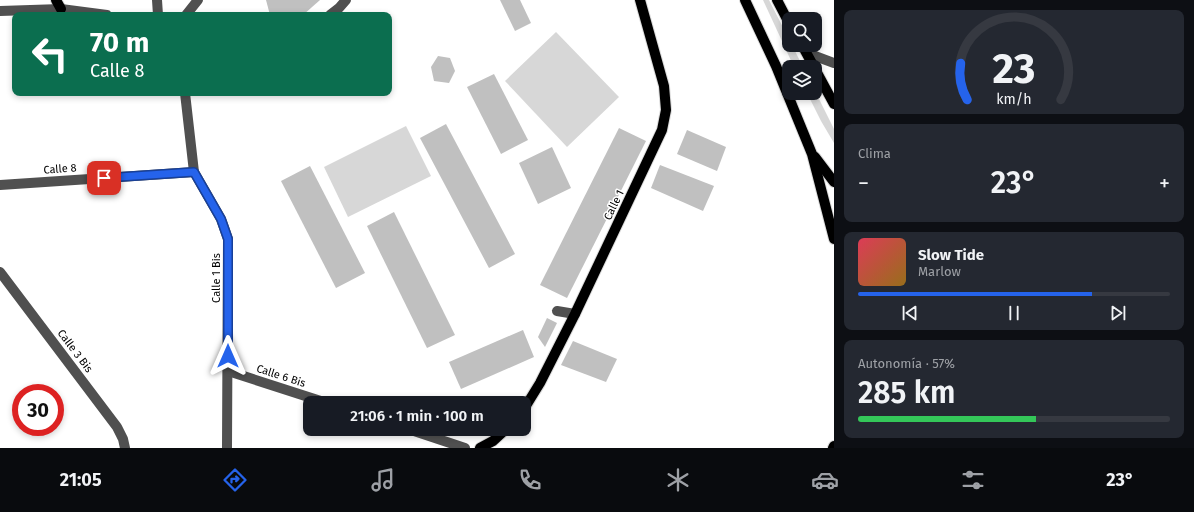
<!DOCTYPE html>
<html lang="es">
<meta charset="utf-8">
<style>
body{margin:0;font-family:"Fira Sans",sans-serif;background:#242831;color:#f1f3f6;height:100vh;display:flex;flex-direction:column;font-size:15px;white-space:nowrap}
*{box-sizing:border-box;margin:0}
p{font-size:13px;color:#9ea1a6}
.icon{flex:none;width:22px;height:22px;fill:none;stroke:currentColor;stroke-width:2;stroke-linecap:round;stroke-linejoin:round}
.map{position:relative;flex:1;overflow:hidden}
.drawer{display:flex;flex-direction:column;gap:10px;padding:10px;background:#0d0f14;width:360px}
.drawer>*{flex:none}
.banner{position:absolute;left:12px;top:12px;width:380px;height:84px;border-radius:8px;box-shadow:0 2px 6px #0003;background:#0b6e4f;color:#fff;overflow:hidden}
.controls{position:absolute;left:782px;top:12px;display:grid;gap:8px}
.controls a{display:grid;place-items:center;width:40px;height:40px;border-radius:8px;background:#171b24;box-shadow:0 2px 6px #0003;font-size:20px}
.speed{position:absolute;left:12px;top:384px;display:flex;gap:8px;font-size:20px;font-weight:700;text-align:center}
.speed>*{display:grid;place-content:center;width:52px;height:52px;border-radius:50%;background:#171b24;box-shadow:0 2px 6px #0003;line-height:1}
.speed .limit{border:6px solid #d22;background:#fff;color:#111}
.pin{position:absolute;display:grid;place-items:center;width:34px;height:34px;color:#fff;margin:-17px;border-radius:8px;box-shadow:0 2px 6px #0006}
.me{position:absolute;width:44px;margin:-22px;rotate:0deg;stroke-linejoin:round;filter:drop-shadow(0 0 3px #0008)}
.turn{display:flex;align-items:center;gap:14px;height:84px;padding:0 12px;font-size:18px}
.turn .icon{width:52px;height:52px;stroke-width:2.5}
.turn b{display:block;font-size:28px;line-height:34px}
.big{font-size:30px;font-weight:600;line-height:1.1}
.drawer .tile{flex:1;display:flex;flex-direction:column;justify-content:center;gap:6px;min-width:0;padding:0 14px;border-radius:8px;background:#242831}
.drawer .dial{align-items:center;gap:0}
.dial svg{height:104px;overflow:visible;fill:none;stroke:#363941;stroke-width:7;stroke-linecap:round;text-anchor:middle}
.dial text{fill:#f1f3f6;stroke:none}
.song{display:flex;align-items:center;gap:12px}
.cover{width:48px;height:48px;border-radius:6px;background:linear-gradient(135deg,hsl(350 70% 55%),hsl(40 70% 35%))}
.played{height:4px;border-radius:2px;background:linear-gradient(90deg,#2563eb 75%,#363941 75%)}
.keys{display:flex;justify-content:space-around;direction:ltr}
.heat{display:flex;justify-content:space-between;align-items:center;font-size:22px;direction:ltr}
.charge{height:6px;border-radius:3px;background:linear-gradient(90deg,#34c759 57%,#363941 0)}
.trip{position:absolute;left:303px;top:396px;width:228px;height:40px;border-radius:8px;background:#171b24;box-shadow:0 2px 6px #0003;font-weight:600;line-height:40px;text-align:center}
.tabs{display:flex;height:64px;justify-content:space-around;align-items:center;background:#090b0e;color:#9ea1a6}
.tabs .icon{width:28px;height:28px}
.tabs .current{color:#2563eb}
.tabs b{font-size:18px;color:#f1f3f6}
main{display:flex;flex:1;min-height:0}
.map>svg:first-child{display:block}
.green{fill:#d7d7d7}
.building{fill:#c0c0c0}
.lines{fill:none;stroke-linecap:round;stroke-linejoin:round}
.major-casing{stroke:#dbdbdb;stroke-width:12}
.minor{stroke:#505050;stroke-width:10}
.major{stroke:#000;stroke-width:10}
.route-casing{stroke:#184099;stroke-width:10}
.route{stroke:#2563eb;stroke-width:7}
.labels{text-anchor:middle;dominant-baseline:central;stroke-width:3;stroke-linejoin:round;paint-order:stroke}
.street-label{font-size:11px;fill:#000;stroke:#fff}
</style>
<main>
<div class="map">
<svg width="834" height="448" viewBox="0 0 834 448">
<rect width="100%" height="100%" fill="#fff"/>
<!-- green -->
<g class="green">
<polygon points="763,0 769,0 789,39 789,45 792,45 803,67 794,67"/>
<polygon points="556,32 619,97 567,147 505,81"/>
<polygon points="815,91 834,129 834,143 821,121 807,93 815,93"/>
<polygon points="406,126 431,176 348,217 324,167"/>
</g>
<!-- building -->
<g class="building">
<polygon points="266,0 320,0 303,15 270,15"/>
<polygon points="500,0 520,0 531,23 515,31"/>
<polygon points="438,56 450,58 455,71 449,83 434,81 431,67"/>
<polygon points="494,74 528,140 501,154 467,87"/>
<polygon points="446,124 515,254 489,268 420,138"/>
<polygon points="619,128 646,141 567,298 540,285"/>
<polygon points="687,130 726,147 717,171 677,154"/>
<polygon points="552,147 571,188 538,204 519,163"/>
<polygon points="660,165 714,186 703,211 651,188"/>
<polygon points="310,166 365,273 336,288 281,181"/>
<polygon points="394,212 455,335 427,348 367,226"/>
<polygon points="547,318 557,323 545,347 538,337"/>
<polygon points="523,330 534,357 461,389 449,362"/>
<polygon points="573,341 617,359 606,382 561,365"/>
</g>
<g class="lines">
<!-- major casing -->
<g class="major-casing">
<g id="major">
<polyline points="56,0 61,9"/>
<polyline points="745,0 776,66 812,154 834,239"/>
<polyline points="777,0 789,23"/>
<polyline points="802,45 814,67"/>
<polyline points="815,69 834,104"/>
<polyline points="815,157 834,182"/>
<polyline points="524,409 540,383 575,314 662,130 666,110 664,86 640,0"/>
<polyline points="480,448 493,441 506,429"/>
<polyline points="833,448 834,446"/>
</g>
</g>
<!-- minor -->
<g class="minor">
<polyline points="157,0 158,15"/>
<polyline points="0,11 61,9 107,15"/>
<polyline points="186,15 198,0"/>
<polyline points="330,15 339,8 346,0"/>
<polyline points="807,53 834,63"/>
<polyline points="185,93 194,172 221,219 228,239 227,448"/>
<polyline points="0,185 194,172"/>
<polyline points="0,272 117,427 123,439 125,448"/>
<polyline points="557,311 575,314"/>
<polyline points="228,371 327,403"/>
<polyline points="408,429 465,448"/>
</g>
<!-- major -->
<use href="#major" class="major"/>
</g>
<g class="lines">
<!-- route casing -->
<g class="route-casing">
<polyline id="route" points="104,178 194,172 221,219 228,239 228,356"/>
</g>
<!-- route -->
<use href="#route" class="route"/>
</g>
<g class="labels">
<!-- street labels -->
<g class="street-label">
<text transform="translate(60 169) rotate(-4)">Calle 8</text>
<text transform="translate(614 205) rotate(-64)">Calle 1</text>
<text transform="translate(216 278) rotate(-90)">Calle 1 Bis</text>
<text transform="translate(75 351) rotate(53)">Calle 3 Bis</text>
<text transform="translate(281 376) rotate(18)">Calle 6 Bis</text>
</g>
</g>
</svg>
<div class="controls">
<a><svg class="icon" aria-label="search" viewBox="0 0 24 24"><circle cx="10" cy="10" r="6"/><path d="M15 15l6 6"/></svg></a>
<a><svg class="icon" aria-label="layers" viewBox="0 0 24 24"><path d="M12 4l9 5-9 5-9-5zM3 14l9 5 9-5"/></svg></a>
</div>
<div class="speed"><div class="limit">30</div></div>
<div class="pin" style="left:104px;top:178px;background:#d93025"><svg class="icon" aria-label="arrive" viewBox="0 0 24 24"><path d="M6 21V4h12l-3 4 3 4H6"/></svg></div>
<svg class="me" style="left:228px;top:356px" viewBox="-20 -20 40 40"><path d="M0-17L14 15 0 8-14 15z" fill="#2563eb" stroke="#fff" stroke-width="4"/></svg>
<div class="trip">21:06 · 1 min · 100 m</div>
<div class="banner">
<div class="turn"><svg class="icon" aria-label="left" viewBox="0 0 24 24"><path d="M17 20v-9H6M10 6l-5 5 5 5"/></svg><div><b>70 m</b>Calle 8</div></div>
</div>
</div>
<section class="drawer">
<div class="tile dial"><svg viewBox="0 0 100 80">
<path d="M14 69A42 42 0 1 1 86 69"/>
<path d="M14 69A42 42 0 0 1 9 41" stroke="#2563eb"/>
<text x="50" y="56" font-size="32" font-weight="700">23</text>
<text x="50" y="72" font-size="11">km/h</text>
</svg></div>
<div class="tile"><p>Clima</p>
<div class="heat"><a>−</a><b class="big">23°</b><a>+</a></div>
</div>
<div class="tile">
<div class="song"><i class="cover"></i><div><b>Slow Tide</b><p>Marlow</p></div></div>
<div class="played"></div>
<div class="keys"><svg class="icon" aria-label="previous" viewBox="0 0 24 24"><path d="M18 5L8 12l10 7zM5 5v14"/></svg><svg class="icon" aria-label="pause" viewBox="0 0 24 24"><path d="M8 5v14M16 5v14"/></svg><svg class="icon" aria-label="next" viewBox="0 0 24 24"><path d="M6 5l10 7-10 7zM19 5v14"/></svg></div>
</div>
<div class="tile"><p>Autonomía · 57%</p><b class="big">285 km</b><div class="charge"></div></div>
</section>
</main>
<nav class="tabs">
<b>21:05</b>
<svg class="icon current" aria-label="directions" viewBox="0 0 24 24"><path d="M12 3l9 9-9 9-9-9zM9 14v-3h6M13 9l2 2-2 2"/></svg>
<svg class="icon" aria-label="music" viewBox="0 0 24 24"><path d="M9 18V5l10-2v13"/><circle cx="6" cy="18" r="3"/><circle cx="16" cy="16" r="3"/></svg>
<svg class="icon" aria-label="phone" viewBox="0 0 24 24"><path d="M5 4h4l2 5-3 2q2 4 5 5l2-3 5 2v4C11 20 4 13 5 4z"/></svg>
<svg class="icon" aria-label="climate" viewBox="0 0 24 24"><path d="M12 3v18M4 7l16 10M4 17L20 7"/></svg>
<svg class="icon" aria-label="car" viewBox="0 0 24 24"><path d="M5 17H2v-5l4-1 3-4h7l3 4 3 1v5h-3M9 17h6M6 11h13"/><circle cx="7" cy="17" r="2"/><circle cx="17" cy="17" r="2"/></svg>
<svg class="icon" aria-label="filters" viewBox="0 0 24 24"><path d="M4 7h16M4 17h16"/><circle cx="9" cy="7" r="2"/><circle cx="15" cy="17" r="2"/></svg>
<b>23°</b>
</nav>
